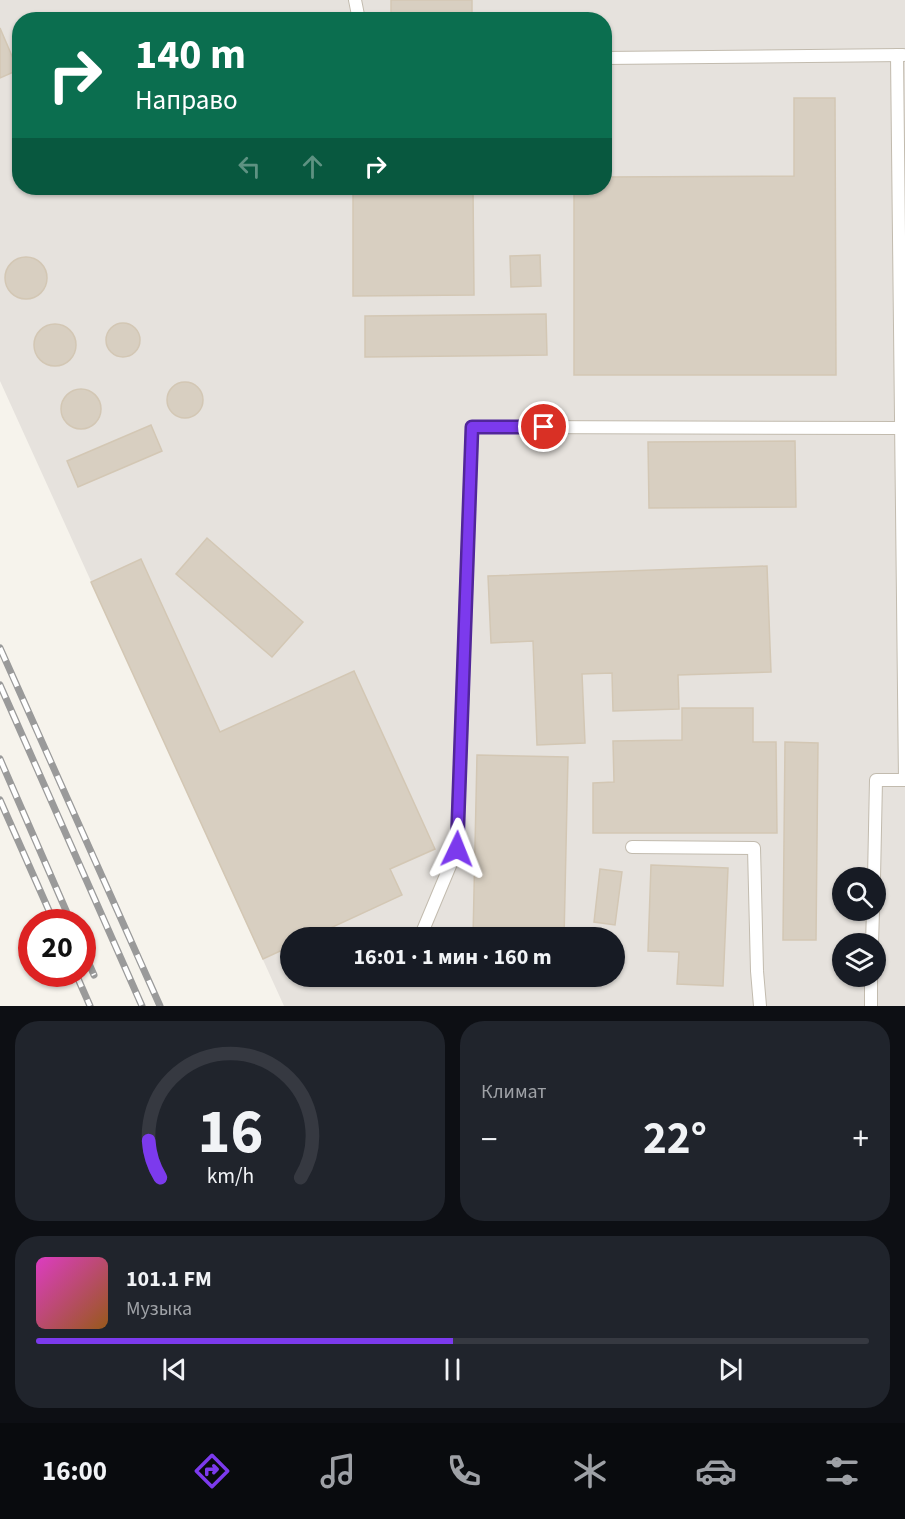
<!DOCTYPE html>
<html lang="ru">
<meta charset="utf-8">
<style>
body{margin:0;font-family:"Source Sans 3",sans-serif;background:#20242c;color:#f1f3f6;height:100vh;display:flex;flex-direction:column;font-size:22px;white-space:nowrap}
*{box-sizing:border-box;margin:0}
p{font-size:20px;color:#9ea1a6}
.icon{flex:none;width:33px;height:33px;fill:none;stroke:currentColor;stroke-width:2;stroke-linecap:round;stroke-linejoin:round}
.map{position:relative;height:1006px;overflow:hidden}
.panel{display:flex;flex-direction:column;gap:15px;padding:15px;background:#0d0f14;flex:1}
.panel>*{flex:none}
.top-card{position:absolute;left:12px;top:12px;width:600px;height:183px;border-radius:24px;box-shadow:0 2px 4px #0004;background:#0b6e4f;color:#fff;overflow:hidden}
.tools{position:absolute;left:832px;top:867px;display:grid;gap:12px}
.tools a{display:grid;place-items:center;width:54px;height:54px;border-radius:50%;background:#171b24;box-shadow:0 2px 4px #0004;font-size:30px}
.speed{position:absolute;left:18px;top:909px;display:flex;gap:12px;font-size:30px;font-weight:700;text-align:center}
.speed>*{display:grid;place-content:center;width:78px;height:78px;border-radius:50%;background:#171b24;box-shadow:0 2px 4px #0004;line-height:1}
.speed .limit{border:9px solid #d22;background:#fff;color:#111}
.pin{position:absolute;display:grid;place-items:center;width:51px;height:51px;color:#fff;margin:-26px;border:3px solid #fff;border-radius:50%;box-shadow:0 2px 6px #0007}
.me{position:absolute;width:66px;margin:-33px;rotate:2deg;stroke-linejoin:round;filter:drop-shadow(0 0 4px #0008)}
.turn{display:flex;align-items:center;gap:21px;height:126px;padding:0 24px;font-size:27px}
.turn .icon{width:78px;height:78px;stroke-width:2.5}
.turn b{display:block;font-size:42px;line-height:51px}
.lanes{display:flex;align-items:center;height:57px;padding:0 24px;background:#0003;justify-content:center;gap:30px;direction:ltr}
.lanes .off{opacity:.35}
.big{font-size:45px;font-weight:700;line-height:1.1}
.panel .widget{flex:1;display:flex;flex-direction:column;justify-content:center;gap:9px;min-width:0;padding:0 21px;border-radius:24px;background:#20242c}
.panel .dial{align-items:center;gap:0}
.dial svg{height:156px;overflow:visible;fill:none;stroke:#363941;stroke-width:7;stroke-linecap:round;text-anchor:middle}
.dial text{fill:#f1f3f6;stroke:none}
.song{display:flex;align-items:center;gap:18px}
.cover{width:72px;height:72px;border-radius:9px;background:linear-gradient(135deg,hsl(310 70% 55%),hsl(30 70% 35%))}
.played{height:6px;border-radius:3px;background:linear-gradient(90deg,#7c3aed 50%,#363941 50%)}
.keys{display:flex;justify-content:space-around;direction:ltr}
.heat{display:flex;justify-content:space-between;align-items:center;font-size:33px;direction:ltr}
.panel .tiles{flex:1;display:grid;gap:15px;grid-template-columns:1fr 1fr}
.widget:last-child{grid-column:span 2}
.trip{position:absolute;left:280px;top:927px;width:345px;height:60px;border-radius:30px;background:#171b24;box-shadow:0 2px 4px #0004;font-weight:700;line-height:60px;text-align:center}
.menu{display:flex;height:96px;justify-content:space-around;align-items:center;background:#090b0e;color:#9ea1a6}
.menu .icon{width:42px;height:42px}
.menu .current{color:#7c3aed}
.menu b{font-size:27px;color:#f1f3f6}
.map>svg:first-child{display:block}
.industrial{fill:#e6e2dd;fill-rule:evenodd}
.building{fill:#d8cfc1;stroke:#d3c7b4;stroke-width:1.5}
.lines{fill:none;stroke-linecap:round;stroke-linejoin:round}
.lane-casing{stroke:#c2bbae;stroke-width:14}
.lane{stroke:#fff;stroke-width:12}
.rail-casing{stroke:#9a9a9a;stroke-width:7}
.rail{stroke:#fff;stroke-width:4.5;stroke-dasharray:14;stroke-linecap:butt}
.route-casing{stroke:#51269a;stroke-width:15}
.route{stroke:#7c3aed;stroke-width:10}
</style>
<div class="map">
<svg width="905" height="1006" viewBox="0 0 905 1006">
<rect width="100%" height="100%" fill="#f6f3ec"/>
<!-- industrial -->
<path class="industrial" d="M0 0H905V1006H284L0 381ZM20 20H604V188H20ZM843 878H876V910H843ZM291 938H615V976H291ZM843 944H876V976H843Z"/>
<!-- building -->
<g class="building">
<rect x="391" y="0" width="81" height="20"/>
<polygon points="0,28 18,70 0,78"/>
<polygon points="794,98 835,98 836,375 574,375 574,188 604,188 604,177 794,176"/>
<polygon points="353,188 473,188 474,295 353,296"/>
<polygon points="540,255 541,286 511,287 510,256"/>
<circle cx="26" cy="278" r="21"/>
<polygon points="546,314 547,355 365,357 365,316"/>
<circle cx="123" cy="340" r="17"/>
<circle cx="55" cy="345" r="21"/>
<circle cx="185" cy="400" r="18"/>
<circle cx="81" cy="409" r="20"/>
<polygon points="151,425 162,451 78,487 67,461"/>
<polygon points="795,441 796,507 649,508 648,442"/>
<polygon points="207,538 303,622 272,657 176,574"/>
<polygon points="141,559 220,732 354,671 435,849 390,869 402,895 309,938 291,938 291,946 263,959 91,582"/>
<polygon points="767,566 771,672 678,675 679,709 613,711 612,673 582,674 585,743 537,745 533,641 491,643 488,576"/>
<polygon points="682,708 753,708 753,742 776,742 777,833 593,833 593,783 614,782 613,741 682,740"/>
<polygon points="785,742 818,743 816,940 783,940"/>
<polygon points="477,755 568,757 564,938 473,938"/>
<polygon points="651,865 728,868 723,986 677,984 679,952 648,951"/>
<polygon points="600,869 622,872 615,925 594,922"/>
</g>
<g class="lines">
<!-- lane casing -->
<g class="lane-casing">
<g id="lane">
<polyline points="355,0 358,15 361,20"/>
<polyline points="897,55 905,780"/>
<polyline points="604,58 903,55"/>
<polyline points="632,847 754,848 757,971 760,1006"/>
<polyline points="874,878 876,780 905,780"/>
<polyline points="413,938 421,935 457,849 472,427 901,428"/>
<polyline points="872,944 873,910"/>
<polyline points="871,1006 871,976"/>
</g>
</g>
<!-- lane -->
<use href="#lane" class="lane"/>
<!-- rail casing -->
<g class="rail-casing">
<g id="rail">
<polyline points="0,648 160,1006"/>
<polyline points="0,685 142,1006"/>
<polyline points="0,759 71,922"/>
<polyline points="0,800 54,922"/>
<polyline points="82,948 94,975"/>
<polyline points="76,974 90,1006"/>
</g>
</g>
<!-- rail -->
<use href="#rail" class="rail"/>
</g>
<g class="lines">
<!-- route casing -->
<g class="route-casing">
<polyline id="route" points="457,849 472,427 544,427"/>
</g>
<!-- route -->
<use href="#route" class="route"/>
</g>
</svg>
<div class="tools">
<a><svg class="icon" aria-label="search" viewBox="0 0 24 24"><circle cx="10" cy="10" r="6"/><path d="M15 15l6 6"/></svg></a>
<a><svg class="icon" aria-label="layers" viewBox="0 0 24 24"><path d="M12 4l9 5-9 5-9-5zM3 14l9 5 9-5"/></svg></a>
</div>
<div class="speed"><div class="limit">20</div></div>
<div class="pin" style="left:544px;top:427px;background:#d93025"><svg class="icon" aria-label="arrive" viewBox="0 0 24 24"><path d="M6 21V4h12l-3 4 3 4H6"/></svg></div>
<svg class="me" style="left:457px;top:849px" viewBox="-20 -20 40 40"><path d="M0-17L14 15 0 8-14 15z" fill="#7c3aed" stroke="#fff" stroke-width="4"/></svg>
<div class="trip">16:01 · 1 мин · 160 m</div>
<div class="top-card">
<div class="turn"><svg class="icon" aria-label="right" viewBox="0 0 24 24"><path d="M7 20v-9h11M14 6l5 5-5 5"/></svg><div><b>140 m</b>Направо</div></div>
<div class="lanes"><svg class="icon off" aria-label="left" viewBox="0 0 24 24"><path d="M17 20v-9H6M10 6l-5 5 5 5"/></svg><svg class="icon off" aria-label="ahead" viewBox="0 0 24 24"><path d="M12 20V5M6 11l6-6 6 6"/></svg><svg class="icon" aria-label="right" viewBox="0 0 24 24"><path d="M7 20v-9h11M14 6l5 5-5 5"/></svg></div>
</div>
</div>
<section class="panel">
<div class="tiles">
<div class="widget dial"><svg viewBox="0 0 100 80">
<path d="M14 69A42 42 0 1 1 86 69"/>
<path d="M14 69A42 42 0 0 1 8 50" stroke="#7c3aed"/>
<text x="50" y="56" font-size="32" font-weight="700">16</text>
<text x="50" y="72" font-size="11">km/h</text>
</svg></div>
<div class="widget"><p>Климат</p>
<div class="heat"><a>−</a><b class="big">22°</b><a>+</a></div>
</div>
<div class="widget">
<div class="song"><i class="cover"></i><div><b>101.1 FM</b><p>Музыка</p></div></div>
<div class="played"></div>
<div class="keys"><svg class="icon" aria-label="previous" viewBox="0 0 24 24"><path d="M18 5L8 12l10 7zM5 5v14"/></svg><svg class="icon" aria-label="pause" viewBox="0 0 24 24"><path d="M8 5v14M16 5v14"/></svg><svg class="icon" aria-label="next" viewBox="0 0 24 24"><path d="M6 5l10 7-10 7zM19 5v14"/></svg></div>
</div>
</div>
</section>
<nav class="menu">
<b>16:00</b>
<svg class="icon current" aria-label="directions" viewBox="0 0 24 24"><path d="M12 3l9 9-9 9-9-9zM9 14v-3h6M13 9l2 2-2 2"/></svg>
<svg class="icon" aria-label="music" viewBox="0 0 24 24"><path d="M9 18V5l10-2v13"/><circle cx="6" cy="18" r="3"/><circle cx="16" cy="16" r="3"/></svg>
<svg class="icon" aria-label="phone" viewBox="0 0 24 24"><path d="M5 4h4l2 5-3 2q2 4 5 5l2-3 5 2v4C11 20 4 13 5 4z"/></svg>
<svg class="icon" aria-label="climate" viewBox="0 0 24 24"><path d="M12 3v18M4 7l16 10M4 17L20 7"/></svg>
<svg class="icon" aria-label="car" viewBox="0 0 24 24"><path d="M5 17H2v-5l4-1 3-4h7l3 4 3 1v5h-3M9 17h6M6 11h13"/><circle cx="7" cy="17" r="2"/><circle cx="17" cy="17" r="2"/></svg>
<svg class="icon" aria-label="filters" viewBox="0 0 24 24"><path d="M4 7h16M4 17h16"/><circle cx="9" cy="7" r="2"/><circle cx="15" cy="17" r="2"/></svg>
</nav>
